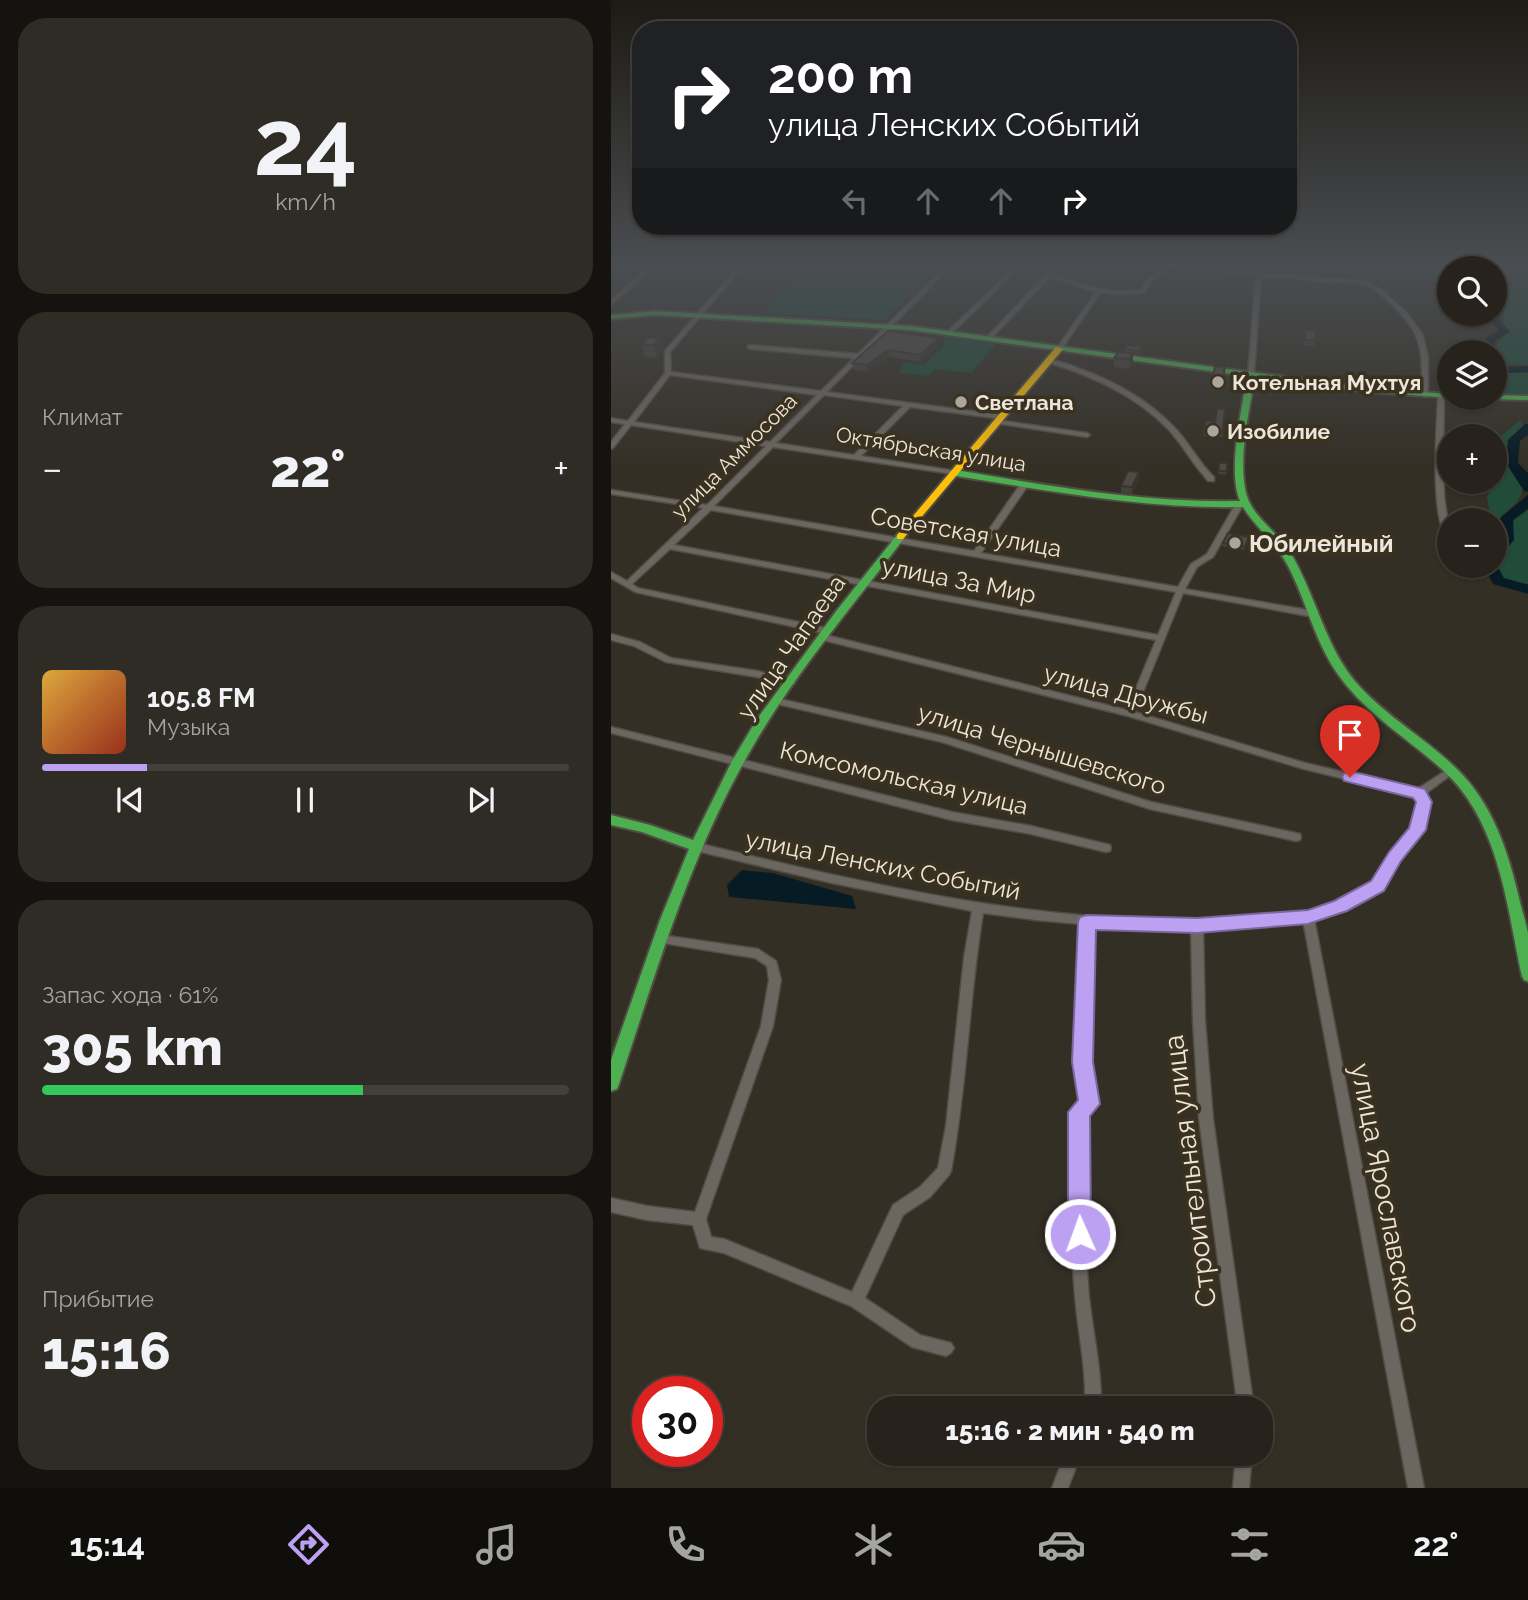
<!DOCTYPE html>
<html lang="ru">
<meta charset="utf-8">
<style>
body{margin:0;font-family:Raleway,sans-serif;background:#2f2b25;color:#f1f3f6;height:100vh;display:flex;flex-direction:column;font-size:26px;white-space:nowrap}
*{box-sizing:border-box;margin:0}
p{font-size:23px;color:#a4a4a3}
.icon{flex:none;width:38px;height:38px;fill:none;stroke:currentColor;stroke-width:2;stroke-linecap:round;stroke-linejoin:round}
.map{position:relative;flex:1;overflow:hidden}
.panel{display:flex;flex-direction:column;gap:18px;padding:18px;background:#15130f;width:611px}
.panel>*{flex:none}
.hud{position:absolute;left:21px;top:21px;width:665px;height:214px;border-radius:28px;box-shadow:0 2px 5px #0004,0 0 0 2px #43403b;background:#202124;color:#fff;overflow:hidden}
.fabs{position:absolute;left:826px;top:256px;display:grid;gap:14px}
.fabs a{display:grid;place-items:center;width:70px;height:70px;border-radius:50%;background:#27231c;box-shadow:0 2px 5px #0004,0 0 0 2px #43403b;font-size:35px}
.speed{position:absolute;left:21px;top:1376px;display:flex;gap:14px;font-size:35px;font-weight:700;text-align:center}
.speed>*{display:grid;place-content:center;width:91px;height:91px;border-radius:50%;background:#27231c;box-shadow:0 2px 5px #0004,0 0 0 2px #43403b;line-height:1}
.speed .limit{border:10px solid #d22;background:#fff;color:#111}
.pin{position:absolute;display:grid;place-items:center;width:60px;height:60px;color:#fff;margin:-72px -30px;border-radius:50% 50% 50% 0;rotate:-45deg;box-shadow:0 0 7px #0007}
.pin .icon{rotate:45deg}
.me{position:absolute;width:77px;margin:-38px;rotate:358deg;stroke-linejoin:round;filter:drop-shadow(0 0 5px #0008)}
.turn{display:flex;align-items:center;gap:24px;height:147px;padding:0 21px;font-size:32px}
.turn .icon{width:91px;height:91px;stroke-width:2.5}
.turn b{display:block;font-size:49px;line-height:60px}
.lanes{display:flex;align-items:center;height:66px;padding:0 21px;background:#0003;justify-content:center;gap:35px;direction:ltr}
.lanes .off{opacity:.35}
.big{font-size:52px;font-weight:800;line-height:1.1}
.panel .widget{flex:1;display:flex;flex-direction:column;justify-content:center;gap:10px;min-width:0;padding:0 24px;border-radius:28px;background:#2f2b25}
.panel .dial{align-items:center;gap:0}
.dial b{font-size:91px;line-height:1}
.song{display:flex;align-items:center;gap:21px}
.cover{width:84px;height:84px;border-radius:10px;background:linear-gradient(135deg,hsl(40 70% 55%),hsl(10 70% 35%))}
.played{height:7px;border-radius:4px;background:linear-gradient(90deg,#bca0f2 20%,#43403b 20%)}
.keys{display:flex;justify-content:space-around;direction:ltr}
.heat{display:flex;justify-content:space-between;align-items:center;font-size:38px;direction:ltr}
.charge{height:10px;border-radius:5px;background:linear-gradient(90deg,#34c759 61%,#43403b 0)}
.trip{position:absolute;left:256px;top:1396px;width:406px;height:70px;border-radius:28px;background:#27231c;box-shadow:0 2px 5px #0004,0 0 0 2px #43403b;font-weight:800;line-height:70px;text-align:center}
.tabs{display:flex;height:112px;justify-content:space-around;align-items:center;background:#100e0b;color:#a4a4a3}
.tabs .icon{width:49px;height:49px}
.tabs .active{color:#bca0f2}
.tabs b{font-size:32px;color:#f1f3f6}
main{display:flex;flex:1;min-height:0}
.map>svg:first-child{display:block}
.green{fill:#204c39}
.water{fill:#071b24}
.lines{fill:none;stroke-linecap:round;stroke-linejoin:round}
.river{fill:#071b24;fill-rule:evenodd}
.street-casing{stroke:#514c43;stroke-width:3}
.fast-casing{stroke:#514c43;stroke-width:4}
.slow-casing{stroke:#514c43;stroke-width:4}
.street{fill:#6b6760;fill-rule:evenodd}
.fast{fill:#4caf50;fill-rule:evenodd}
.slow{fill:#ffc107;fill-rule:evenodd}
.wall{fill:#45403a}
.shaded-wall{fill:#383430}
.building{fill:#504a44;stroke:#383430;stroke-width:2}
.route{fill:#bca0f2;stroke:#7a689d;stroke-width:2}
.poi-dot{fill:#aba59b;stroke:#3a311f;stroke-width:2.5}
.labels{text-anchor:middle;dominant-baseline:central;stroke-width:7;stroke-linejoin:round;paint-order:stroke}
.far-poi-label{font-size:21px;font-weight:bold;fill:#ebe5da;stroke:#3a311f;text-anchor:start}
.far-street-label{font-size:21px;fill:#ebe5da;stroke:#3a311f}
.street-label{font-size:24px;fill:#ebe5da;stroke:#3a311f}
.poi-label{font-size:24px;font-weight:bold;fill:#ebe5da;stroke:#3a311f;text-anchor:start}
.near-street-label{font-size:28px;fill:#ebe5da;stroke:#3a311f}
</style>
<main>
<section class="panel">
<div class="widget dial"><b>24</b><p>km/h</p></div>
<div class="widget"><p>Климат</p>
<div class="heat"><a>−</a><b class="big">22°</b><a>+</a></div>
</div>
<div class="widget">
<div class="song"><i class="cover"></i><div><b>105.8 FM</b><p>Музыка</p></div></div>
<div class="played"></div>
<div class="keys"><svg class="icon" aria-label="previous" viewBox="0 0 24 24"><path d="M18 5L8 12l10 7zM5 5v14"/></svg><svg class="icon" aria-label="pause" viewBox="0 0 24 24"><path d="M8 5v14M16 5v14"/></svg><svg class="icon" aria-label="next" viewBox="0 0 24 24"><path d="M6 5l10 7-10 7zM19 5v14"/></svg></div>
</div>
<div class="widget"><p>Запас хода · 61%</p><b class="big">305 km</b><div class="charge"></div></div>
<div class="widget"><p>Прибытие</p><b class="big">15:16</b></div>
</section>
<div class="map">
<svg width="918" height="1488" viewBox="0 0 918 1488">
<rect width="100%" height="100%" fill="#342f25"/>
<!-- green -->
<g class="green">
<polygon points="197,263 305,263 300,269 321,273 274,320 152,313"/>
<polygon points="806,263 857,263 854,268 838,268 838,297 824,283 822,276 812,271"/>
<path d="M865 263H917V365L888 364C882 348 887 342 898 331L893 323 892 297 884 290V268H865Z"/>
<polygon points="334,336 385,344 360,373 323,369 318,376 288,373 292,362 313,365 332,347"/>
<polygon points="884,368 917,373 917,395 884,393"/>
<path d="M909 420 913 426C902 433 890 450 897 465 899 470 905 473 908 478 918 494 903 506 891 515L890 539 884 548V520H880L876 497 884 481 886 458 884 441Z"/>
<polygon points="917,510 917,584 891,578 884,566 901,537 899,528 904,519"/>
</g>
<!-- water -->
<polygon class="water" points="131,870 162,873 241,896 245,909 118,897 116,885"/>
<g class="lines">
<!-- river -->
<g class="river">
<rect x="858" y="263" width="10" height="5"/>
<polygon points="884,290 893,295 895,303 890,309 889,320 899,332 884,341 883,352 873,352 875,338 888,331 879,320 879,313 884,313"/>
<polygon points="884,363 899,367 918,366 918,372 899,373 884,369"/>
<polygon points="914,424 918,424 918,434 909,441 907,463 918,474 918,492 913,491 895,463 897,440"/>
<polygon points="918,494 918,508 902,520 903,540 889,556 884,557 884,545 889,539 888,519"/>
<polygon points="884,562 893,578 918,585 918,594 882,584 873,565 884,565"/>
</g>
<!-- street casing -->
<g class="street-casing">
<g id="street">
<polygon points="42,263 48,263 0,305 0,300"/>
<path d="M130 263H135L59 352 60 372 210 391 243 358 139 349 136 347 139 345 247 354 338 263H343L216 392 391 415 394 417 391 419 299 407 250 456 345 471H348V475L162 447 103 506 363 551 411 482H414L418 484 370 553 567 587 580 564 596 554 624 505H630L631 507 602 557 586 567 574 589 703 611 707 614 703 617 572 593 524 712 694 763 806 789 836 770H842L844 772 814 794 818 802 810 832 788 860 771 887 752 900 737 907 703 918 813 1488H797L692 920 633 926 592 928 594 1021 602 1119 643 1409H627L588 1119 582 1021 580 928 482 926 478 1062 485 1104 484 1108 474 1115C472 1176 473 1236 478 1297 482 1334 491 1371 490 1409H474C476 1371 467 1333 464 1296 459 1235 458 1173 461 1112L463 1108 472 1102 466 1062 470 924 425 920 372 913C358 998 356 1086 340 1171L338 1175 319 1197 292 1215 254 1298 309 1335 340 1343 343 1348 340 1353 335 1356 301 1347 240 1306 113 1253 89 1248 82 1225 36 1220 0 1212V1198L36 1206 84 1212 150 1026 158 980 156 966 144 958 46 942 44 939 46 936 50 935 147 949 165 961 170 980 162 1026 95 1219 100 1237 113 1239 241 1292 282 1205 309 1187 327 1168 335 1126 353 958 361 911 221 883 82 850 81 847 82 844 86 843C260 885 429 925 609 919 654 917 703 916 743 894 770 880 766 873 782 852 788 844 798 838 802 828 805 820 806 810 808 802L804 796 693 769 517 716 208 639 207 637 211 634 516 710 545 640 59 549 21 584 27 588 216 628 220 631 216 634 24 592 0 578V572L16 581 92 508 0 494V490L96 505 155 446 20 425 2 448 0 449V442L14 424 0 422V418L17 421 54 373V351ZM59 375 206 395 159 442 23 422ZM213 395 292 406 243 455 165 443ZM100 510 565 592 547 635 63 545Z"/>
<polygon points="408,263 413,263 340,334 336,334 336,332"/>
<path d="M446 263H451L441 274C470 285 499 295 530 290L537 279 556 264 648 271 651 273 650 275 676 274 723 279 748 280 757 282 771 290 796 313 812 335 817 357V395L814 397 811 395C811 351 813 334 779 303 772 296 763 287 753 284 741 280 727 283 715 282 693 279 672 276 650 278L643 374 640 376 637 374 645 274 557 268 541 281 534 292 509 295 490 292 450 350 448 351 445 349 485 292 439 277 379 340H375V338Z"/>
<path d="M436 360C446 360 457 364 467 368 503 381 536 399 563 427 578 442 587 462 603 477V481H597L593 476C580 461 571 444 557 429 524 395 481 376 436 362Z"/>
<path d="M830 394 833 396C833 427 831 459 833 490 833 507 839 523 838 539 818 525 826 423 827 396Z"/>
<polygon points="386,420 476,433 479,435 476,437 384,423 383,422"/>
<polygon points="850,565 858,565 859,569 855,571 852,571"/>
<polygon points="0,634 29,642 60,658 147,671 182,681 184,683 179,686 146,677 55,662 23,646 0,640"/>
<polygon points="165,698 336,737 540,802 685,833 689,834 690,837 689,840 685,841 539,809 331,742 162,703 160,701"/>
<polygon points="0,727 341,812 420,826 495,844 499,845 500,848 499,851 495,852 420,834 341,820 0,733"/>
<polygon points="454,1454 470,1454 457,1488 441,1488"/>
<polygon points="625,1454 641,1454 638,1488 622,1488"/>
</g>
</g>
<!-- fast casing -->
<g class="fast-casing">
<g id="fast">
<path d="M44 311 299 326 758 388 838 394V397L841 398 758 392 644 377C638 412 627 458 635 493 641 517 666 531 679 552 706 596 714 650 750 688 779 719 817 740 847 770 882 805 897 851 908 898 911 911 916 925 918 939 918 953 918 968 918 982L913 980 911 976C896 907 889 826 836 774 801 741 757 716 729 677 704 644 696 602 677 566 665 543 645 528 632 507 535 509 440 491 345 476L340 473 345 470C439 486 533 503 629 501 616 471 631 409 636 376L299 330 44 315 0 319V315Z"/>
<polygon points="884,395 918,396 918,400 880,399 879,397 884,397"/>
<path d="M289 534 294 537C242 606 184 673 141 748 80 852 46 970 8 1084L6 1089 0 1091V1060L49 920 78 849 31 832 0 825V815L39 825 82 840 121 761 146 719 226 610 286 535Z"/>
</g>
</g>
<!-- slow casing -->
<g class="slow-casing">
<polygon id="slow" points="445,347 452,349 292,539 286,539 286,535"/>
</g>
<!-- street -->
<use href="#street" class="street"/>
<!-- fast -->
<use href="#fast" class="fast"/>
<!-- slow -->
<use href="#slow" class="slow"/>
</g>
<!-- wall -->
<g class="wall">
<polygon points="456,263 468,263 465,267 456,266"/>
<polygon points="694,330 704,340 703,346 693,346"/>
<polygon points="277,331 328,344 310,362 278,357 256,372 242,370 241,363"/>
<polygon points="49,338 52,350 46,358 34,357 31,345"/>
<polygon points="513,349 531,350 528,354 513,352"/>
<polygon points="522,354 522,363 518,369 503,367 503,358"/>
<polygon points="614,377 611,388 601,387 602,378"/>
<polygon points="614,409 611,437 593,436 595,421 604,422"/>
<polygon points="608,463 616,463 615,475 607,474"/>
<polygon points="528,472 528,479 521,494 510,493 510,486"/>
<polygon points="638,537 633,550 611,546 612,543"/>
</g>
<!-- shaded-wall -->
<g class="shaded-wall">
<polygon points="49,338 52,350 46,358 43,345"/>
<polygon points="328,338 328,344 310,362 309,355"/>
<polygon points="277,350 278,357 256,372 256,365"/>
<polygon points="522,354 522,363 518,369 519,359"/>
<polygon points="528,472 528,479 521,494 521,487"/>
</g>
<!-- building -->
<g class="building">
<polygon points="694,330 704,331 704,340 694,340"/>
<polygon points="277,331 328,338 309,355 277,350 256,365 241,363"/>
<polygon points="37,338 49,338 43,345 31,345"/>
<polygon points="516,345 531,347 528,351 513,349"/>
<polygon points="507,352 522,354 519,359 503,358"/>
<polygon points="604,366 614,367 612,378 602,378"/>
<polygon points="606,409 614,409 611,433 593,432 595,421 604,422"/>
<rect x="608" y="463" width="8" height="8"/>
<polygon points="517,471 528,472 521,487 510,486"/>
<polygon points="617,533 638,537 634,547 612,543"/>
</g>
<!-- sky -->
<linearGradient id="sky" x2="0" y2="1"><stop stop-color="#1d1a14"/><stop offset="0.56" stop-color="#4a4d51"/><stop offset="1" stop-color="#4a4d51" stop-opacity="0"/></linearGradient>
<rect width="918" height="472" fill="url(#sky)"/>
<!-- route -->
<polygon class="route" points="739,771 814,789 821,802 815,830 790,861 773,891 736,911 697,924 586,933 485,930 482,1062 489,1104 479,1116 480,1234 477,1242 469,1245 460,1242 457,1234 457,1112 467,1100 461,1062 467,922 469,917 476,915 586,918 697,910 723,901 760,881 778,852 798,828 805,802 802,798 733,781 731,777 733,773"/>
<!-- markers -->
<g class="poi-dot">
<circle cx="607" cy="382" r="7"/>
<circle cx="350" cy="402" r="7"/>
<circle cx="602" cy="431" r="7"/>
<circle cx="624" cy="543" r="7"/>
</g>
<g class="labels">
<!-- far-poi labels -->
<g class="far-poi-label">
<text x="621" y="382">Котельная Мухтуя</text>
<text x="364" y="402">Светлана</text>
<text x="616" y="431">Изобилие</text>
</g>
<!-- far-street labels -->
<g class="far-street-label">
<text transform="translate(320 449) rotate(9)">Октябрьская улица</text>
<text transform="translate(123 456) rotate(-45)">улица Аммосова</text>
</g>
<!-- street labels -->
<g class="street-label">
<text transform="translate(355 532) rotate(10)">Советская улица</text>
<text transform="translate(348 580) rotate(11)">улица За Мир</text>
<text transform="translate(180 647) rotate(-55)">улица Чапаева</text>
<text transform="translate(515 694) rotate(15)">улица Дружбы</text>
<text transform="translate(431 749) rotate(17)">улица Чернышевского</text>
<text transform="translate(293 778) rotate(13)">Комсомольская улица</text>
<text transform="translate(272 865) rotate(11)">улица Ленских Событий</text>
</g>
<!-- poi labels -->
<g class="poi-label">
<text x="638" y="543">Юбилейный</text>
</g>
<!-- near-street labels -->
<g class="near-street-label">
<text transform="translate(579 1171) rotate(-97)">Строительная улица</text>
<text transform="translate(775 1198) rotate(79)">улица Ярославского</text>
</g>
</g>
</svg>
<div class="fabs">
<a><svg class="icon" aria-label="search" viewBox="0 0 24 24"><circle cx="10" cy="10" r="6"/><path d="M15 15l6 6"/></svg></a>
<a><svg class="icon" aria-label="layers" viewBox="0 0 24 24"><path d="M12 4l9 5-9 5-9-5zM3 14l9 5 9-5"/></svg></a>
<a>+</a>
<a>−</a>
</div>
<div class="speed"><div class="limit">30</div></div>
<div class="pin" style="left:739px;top:777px;background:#d93025"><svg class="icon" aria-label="arrive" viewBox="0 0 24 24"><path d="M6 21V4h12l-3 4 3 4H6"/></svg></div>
<svg class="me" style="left:469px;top:1234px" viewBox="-20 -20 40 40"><circle r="17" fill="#bca0f2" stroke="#fff" stroke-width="3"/><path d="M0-11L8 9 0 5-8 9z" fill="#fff"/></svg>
<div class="trip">15:16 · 2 мин · 540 m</div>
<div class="hud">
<div class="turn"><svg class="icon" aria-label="right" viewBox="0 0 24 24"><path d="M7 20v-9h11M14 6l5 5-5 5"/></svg><div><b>200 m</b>улица Ленских Событий</div></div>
<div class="lanes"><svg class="icon off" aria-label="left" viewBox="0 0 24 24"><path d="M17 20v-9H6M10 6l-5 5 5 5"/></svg><svg class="icon off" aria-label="ahead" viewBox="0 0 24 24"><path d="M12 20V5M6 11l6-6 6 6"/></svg><svg class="icon off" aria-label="ahead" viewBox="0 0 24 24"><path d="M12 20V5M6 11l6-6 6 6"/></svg><svg class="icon" aria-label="right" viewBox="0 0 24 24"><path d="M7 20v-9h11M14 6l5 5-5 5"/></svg></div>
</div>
</div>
</main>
<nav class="tabs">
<b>15:14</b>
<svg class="icon active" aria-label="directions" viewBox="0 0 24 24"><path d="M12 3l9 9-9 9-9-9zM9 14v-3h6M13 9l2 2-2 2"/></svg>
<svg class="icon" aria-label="music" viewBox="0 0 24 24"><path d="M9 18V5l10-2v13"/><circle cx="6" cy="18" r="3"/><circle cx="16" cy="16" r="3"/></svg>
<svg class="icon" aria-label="phone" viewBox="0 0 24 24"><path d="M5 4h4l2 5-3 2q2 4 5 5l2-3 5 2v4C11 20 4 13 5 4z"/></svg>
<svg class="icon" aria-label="climate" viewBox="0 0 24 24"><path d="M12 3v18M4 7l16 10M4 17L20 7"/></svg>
<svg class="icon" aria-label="car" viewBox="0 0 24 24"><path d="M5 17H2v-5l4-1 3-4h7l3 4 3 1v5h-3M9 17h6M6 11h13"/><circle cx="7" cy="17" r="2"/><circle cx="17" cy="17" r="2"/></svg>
<svg class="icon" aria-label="filters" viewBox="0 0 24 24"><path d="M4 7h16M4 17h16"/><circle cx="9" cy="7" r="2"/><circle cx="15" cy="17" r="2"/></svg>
<b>22°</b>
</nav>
